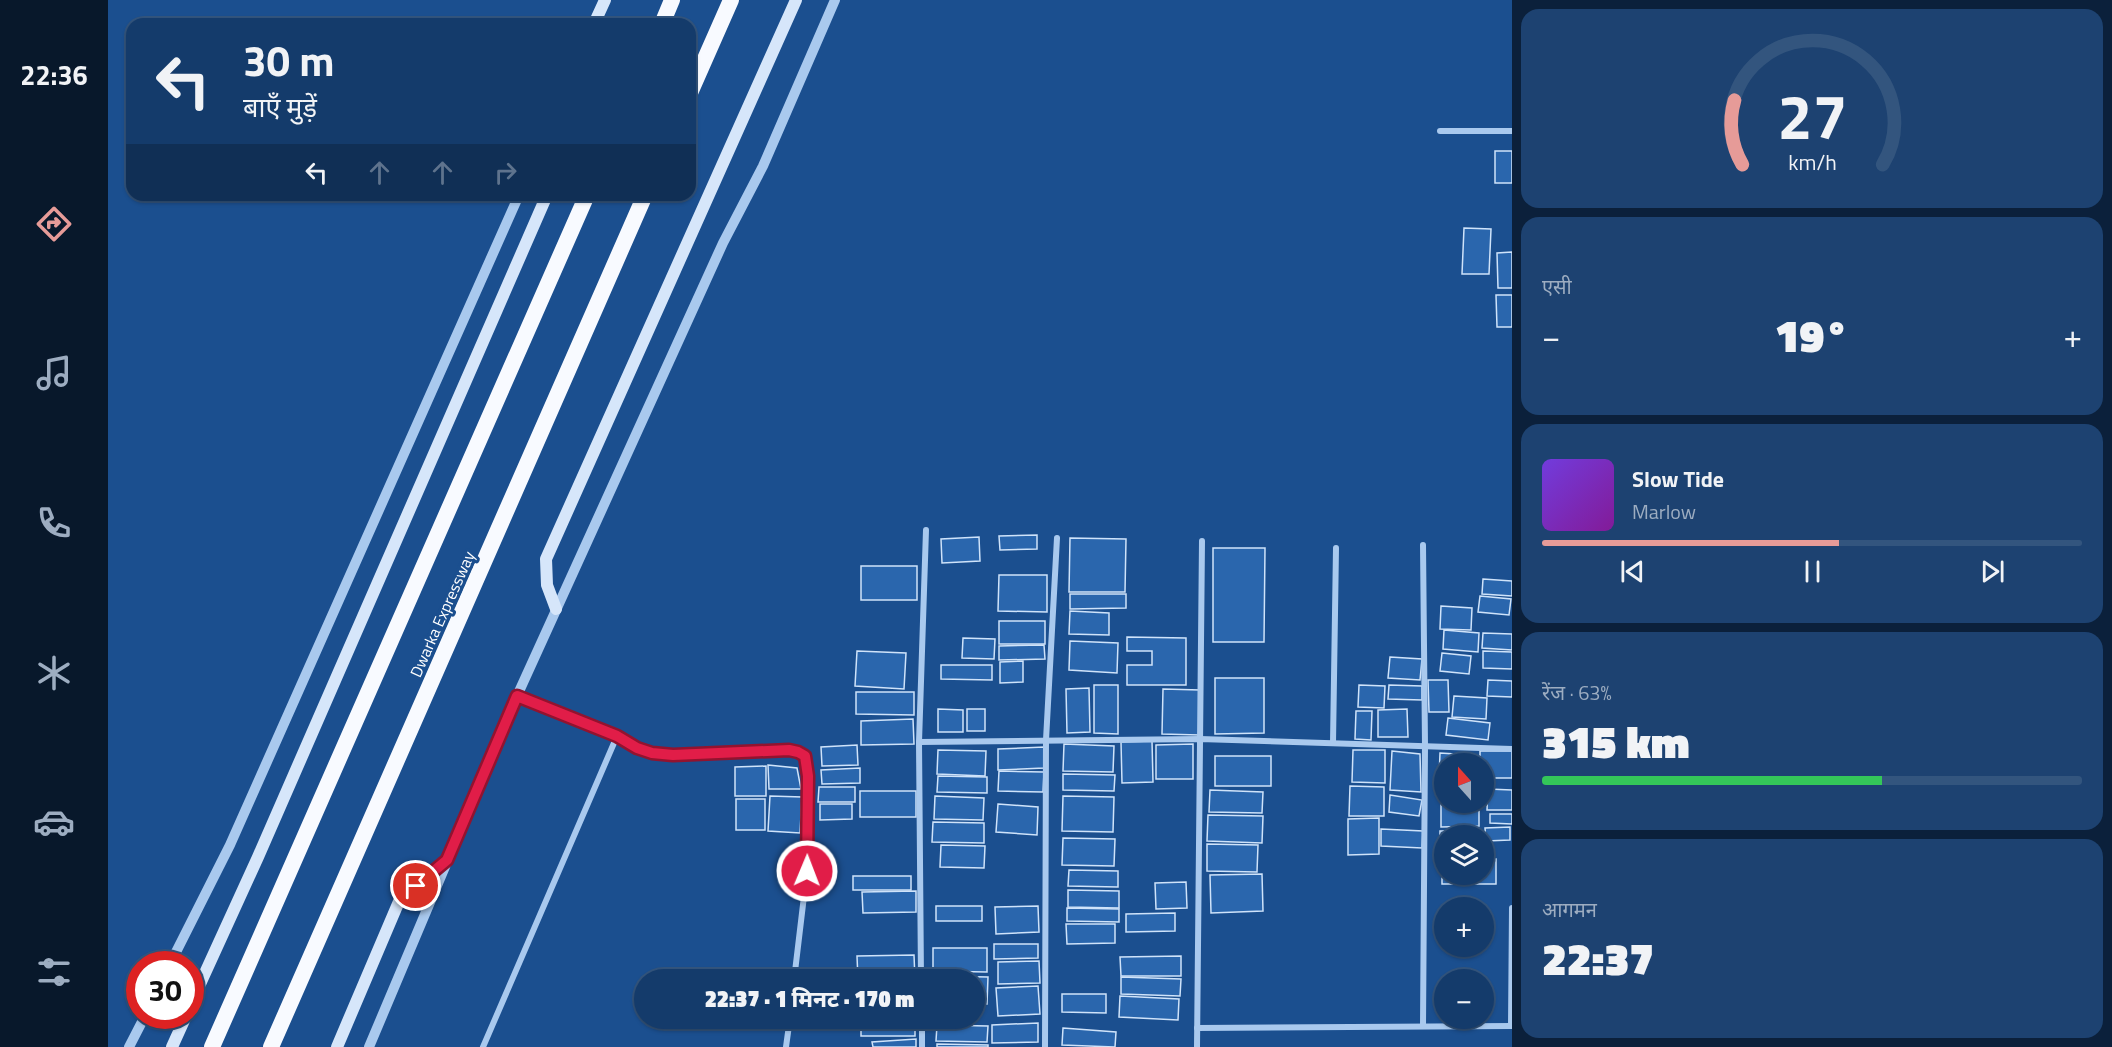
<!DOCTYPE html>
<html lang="hi">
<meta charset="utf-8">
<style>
body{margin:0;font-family:"Titillium Web","Noto Sans Devanagari",sans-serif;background:#1d4271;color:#f1f3f6;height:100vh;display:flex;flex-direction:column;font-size:22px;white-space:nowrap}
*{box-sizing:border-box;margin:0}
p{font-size:20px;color:#9dadc1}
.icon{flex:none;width:33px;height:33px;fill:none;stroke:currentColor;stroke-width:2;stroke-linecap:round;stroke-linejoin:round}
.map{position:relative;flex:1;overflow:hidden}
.panel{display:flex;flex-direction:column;gap:9px;padding:9px;background:#0b203b;width:600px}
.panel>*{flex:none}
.top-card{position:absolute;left:18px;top:18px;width:570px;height:183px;border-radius:18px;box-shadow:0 2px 4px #0004,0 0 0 2px #33557e;background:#143b6b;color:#f1f3f6;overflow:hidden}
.needle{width:39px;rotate:339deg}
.fabs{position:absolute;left:1326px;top:753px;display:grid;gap:12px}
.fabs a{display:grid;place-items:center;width:60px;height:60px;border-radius:50%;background:#143b6b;box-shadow:0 2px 4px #0004,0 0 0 2px #33557e;font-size:30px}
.speed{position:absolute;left:18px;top:951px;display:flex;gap:12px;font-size:30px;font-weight:700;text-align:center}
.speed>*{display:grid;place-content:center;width:78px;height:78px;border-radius:50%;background:#143b6b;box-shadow:0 2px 4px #0004,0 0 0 2px #33557e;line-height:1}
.speed .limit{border:9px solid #d22;background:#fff;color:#111}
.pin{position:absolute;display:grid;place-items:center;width:51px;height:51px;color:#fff;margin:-26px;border:3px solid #fff;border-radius:50%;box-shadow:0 2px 6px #0007}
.me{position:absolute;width:66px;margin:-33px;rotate:1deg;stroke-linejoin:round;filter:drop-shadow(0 0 4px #0008)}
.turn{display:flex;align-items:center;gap:21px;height:126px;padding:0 18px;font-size:27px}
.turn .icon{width:78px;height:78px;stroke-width:2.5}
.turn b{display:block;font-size:42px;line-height:51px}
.lanes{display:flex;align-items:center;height:57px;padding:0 18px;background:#0003;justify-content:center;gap:30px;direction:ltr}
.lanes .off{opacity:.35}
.big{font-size:45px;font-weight:800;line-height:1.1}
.panel .widget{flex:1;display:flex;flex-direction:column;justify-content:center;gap:9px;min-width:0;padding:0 21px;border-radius:18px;background:#1d4271}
.panel .dial{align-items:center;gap:0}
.dial svg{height:156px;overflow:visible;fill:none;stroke:#33557e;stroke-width:7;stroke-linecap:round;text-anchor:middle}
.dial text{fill:#f1f3f6;stroke:none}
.song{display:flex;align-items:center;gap:18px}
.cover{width:72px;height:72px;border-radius:9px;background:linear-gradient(135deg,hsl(260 70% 55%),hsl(290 70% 35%))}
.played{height:6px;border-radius:3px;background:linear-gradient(90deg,#e69b98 55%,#33557e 55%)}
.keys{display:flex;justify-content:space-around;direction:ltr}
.heat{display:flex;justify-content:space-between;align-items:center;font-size:33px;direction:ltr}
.charge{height:9px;border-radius:4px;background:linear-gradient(90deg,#34c759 63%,#33557e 0)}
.trip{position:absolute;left:526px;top:969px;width:351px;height:60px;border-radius:30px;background:#143b6b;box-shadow:0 2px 4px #0004,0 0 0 2px #33557e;font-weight:800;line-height:60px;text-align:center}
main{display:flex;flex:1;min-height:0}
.dock{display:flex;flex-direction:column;width:108px;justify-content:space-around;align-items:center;background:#08182b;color:#9dadc1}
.dock .icon{width:42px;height:42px}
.dock .on{color:#e69b98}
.dock b{font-size:27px;color:#f1f3f6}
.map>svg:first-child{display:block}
.building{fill:#2a66ad;stroke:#cfe3fa;stroke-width:1.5}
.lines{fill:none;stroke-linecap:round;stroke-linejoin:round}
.minor{stroke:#a9c9ee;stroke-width:6}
.tertiary{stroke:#a9c9ee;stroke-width:10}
.secondary{stroke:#d6e6fa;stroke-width:12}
.trunk{stroke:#f8faff;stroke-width:16}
.route-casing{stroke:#92132f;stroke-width:15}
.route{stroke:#e11d48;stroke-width:10}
.labels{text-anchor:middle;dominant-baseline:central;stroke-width:6;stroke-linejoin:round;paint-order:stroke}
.street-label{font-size:16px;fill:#fff;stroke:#1b4f8f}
</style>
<main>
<nav class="dock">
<b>22:36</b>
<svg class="icon on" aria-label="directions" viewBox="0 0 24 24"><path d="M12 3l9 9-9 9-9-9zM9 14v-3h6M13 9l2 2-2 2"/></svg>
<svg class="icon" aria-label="music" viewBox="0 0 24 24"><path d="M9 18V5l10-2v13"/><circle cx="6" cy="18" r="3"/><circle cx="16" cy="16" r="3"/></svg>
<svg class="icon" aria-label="phone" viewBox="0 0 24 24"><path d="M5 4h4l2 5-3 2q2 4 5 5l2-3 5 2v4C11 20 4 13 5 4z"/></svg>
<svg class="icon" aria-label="climate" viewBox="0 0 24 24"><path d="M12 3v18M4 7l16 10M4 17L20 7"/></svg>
<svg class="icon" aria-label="car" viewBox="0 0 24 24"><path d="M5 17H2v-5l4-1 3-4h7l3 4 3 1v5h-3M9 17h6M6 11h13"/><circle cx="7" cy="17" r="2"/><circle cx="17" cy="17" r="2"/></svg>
<svg class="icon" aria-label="filters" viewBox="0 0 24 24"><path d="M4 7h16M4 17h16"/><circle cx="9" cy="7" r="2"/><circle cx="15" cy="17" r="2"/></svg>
</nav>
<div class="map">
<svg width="1404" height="1047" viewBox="0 0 1404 1047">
<rect width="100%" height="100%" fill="#1b4f8f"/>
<!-- building -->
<g class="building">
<rect x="1387" y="151" width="17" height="32"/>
<polygon points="1356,228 1383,229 1381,274 1354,274"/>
<polygon points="1404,252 1404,288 1390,288 1389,253"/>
<polygon points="1388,295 1404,295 1404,327 1389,327"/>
<polygon points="929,535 929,549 892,550 891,536"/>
<polygon points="871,537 872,561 834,563 833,539"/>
<polygon points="962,538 1018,539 1017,592 961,592"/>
<polygon points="1105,548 1157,548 1156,642 1105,642"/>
<rect x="753" y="566" width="56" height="34"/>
<polygon points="891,575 939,575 939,612 890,611"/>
<polygon points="1375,579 1404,581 1404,596 1374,594"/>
<polygon points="962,594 1018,594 1018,608 962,609"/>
<polygon points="1372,596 1403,599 1401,615 1370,612"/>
<polygon points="1333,606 1364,608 1363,630 1332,629"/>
<polygon points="962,611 1001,613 1001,635 961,634"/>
<rect x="891" y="621" width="46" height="23"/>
<polygon points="1336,630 1371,633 1370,652 1335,649"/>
<polygon points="1375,633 1404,634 1404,650 1374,648"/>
<polygon points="1019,637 1078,638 1078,685 1019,685 1019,665 1044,665 1044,651 1019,651"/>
<polygon points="855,638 887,639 886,659 854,658"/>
<polygon points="962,641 1010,643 1009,673 961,670"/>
<polygon points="936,645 937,659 891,660 891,646"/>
<polygon points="749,651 798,653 796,689 747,686"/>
<polygon points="1375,651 1404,652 1404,669 1375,668"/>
<polygon points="1334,653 1363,656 1361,674 1332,671"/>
<polygon points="1282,657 1314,659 1312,680 1280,678"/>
<polygon points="915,661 915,682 892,683 892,662"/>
<polygon points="833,665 884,665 884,680 833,679"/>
<polygon points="1107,678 1156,678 1156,733 1107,734"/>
<polygon points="1320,680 1340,680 1341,712 1321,712"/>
<polygon points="1380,680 1404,681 1404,697 1379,696"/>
<polygon points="986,685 1010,685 1010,734 986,733"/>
<polygon points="1251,685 1277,686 1276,708 1250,707"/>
<polygon points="1281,685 1314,686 1314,700 1280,699"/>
<polygon points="981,688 982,732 959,733 958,689"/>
<polygon points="1055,689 1092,690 1091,735 1054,734"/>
<polygon points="748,692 806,692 806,715 748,714"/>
<polygon points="1346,696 1379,698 1378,719 1344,717"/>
<polygon points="830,709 855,710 855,732 830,732"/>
<rect x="859" y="709" width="18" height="22"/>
<polygon points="1299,709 1300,737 1270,737 1270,710"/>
<polygon points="1248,711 1264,711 1263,740 1247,739"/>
<polygon points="1340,718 1382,723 1380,740 1338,735"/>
<polygon points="805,719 806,744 753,745 753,721"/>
<polygon points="1044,741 1045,782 1014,783 1013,742"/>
<polygon points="956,744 1006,746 1005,772 955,771"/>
<polygon points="1085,744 1085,779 1048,779 1048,745"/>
<polygon points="749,745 750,765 714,766 713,747"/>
<polygon points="936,747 936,768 890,770 890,749"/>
<polygon points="830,750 878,751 877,776 829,774"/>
<polygon points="1245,750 1277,750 1277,783 1244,782"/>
<polygon points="1284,751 1312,754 1313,792 1282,790"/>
<polygon points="1372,751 1404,751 1404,778 1376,778 1376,764 1372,764"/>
<polygon points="1332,753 1363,755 1362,764 1336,764 1336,779 1331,779"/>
<rect x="1107" y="756" width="56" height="30"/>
<polygon points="660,765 689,768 693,789 661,789"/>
<polygon points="658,766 658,796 627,796 627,767"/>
<polygon points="752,768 752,783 714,784 713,770"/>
<polygon points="891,771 936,772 935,792 890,791"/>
<polygon points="955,774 1007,775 1006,791 955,790"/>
<polygon points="830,776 879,777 879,793 829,792"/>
<polygon points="1242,786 1276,787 1276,816 1241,816"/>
<polygon points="711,787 747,787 747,802 710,802"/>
<polygon points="1380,789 1404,790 1404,810 1379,810"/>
<polygon points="1102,790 1155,792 1154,813 1101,812"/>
<rect x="752" y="791" width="56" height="26"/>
<polygon points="1282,795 1314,800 1311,816 1281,812"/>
<polygon points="662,796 694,797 692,833 660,831"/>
<polygon points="827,796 876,798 875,820 826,819"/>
<polygon points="955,796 1006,797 1005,832 954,831"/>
<rect x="628" y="799" width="29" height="31"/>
<polygon points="712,804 744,804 744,819 712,820"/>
<polygon points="890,804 930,807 929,835 888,832"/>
<polygon points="1333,805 1371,805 1371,826 1333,827"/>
<polygon points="1382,814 1404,814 1404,824 1382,823"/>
<polygon points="1100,815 1155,816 1154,843 1099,841"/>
<polygon points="1271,818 1271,854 1240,855 1240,819"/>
<polygon points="825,822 876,823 876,843 824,842"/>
<polygon points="1402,827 1402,840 1378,841 1377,828"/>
<polygon points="1273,829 1315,831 1314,848 1273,846"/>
<polygon points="1332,831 1373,831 1373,836 1336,836 1336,852 1332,852"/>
<polygon points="955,838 1007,839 1006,866 954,865"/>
<polygon points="1099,844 1150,845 1149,872 1099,871"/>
<polygon points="833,845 877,846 876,868 832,867"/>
<polygon points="1334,859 1336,859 1336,874 1376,874 1376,859 1388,859 1388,884 1334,884"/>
<polygon points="961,870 1010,871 1010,887 960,886"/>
<polygon points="1154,874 1155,911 1103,913 1102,875"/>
<rect x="745" y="876" width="58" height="14"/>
<polygon points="1078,882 1079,908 1048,909 1047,883"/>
<polygon points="960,890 1011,891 1011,908 960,907"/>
<polygon points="808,891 808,912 755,913 754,892"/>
<rect x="828" y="906" width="46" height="15"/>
<polygon points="930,906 931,932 888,934 887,907"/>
<polygon points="959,908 1011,909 1011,922 959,921"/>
<polygon points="1067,913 1067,931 1018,932 1018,914"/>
<polygon points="958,924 1007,924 1007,943 959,944"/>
<polygon points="886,944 930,944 930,958 886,959"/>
<polygon points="825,948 879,948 879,972 825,971"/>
<polygon points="806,955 807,980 750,980 749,956"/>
<polygon points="1073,956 1073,976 1013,976 1012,957"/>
<polygon points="931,961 932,983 890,984 890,962"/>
<polygon points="825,976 880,977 879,1004 867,1004 867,980 825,980"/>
<polygon points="1013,977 1073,979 1072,996 1013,994"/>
<polygon points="930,986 932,1014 890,1016 888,988"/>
<polygon points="954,994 998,994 998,1013 954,1012"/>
<polygon points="1012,996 1071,999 1070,1020 1011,1017"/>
<rect x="753" y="1018" width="54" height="18"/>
<polygon points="930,1023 930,1042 884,1043 884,1025"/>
<polygon points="829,1025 880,1026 879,1042 828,1041"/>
<polygon points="955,1028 1008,1032 1007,1047 954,1045"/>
<polygon points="808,1039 808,1047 765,1047 764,1042"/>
<polygon points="829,1044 880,1045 880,1047 829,1047"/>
</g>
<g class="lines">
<!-- minor -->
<g class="minor">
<polyline points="1332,131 1404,131"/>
<polyline points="1315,545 1317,746 1315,1026"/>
<polyline points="409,696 509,736 529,748 544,753 565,755 681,750 690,752 697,756 700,776 699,871 686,980"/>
<polyline points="811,742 1092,739 1404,749"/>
<polyline points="1225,743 1228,548"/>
<polyline points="813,980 811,742 818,530"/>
<polyline points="814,1018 814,1047"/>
<polyline points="1403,1026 1404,908"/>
<polyline points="1089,1028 1404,1026"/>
<polyline points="375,1047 509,736"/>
<polyline points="678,1047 682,1018"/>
<polyline points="937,1047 938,740 949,538"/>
<polyline points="1089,1047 1094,541"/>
</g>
<!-- tertiary -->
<g class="tertiary">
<polyline points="62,964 122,845 411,195"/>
<polyline points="21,1047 37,1016"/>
<polyline points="261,1047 409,696 615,243 655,166 727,0"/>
</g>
<!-- secondary -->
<g class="secondary">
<polyline points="486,24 497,0"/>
<polyline points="448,609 439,585 438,559 688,0"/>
<polyline points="82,1006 150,857 439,195"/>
<polyline points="64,1047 78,1016"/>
<polyline points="229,1047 292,899 339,860"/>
</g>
<!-- trunk -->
<g class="trunk">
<polyline points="554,24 564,0"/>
<polyline points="582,93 623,0"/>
<polyline points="104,1047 479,195"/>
<polyline points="163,1047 537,195"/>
</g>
</g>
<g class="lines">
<!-- route casing -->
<g class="route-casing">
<polyline id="route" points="308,886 339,860 409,696 509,736 529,748 544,753 565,755 681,750 690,752 697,756 700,776 699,871"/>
</g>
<!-- route -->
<use href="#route" class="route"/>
</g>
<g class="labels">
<!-- street labels -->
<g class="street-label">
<text transform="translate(334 614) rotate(-66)">Dwarka Expressway</text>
</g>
</g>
</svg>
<div class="fabs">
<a><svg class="needle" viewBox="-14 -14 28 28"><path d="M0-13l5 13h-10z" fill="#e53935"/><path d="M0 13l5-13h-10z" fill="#9dadc1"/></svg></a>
<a><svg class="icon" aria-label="layers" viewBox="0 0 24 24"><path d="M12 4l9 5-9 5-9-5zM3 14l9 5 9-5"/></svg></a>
<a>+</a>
<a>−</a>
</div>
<div class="speed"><div class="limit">30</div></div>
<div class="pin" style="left:308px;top:886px;background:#d93025"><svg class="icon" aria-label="arrive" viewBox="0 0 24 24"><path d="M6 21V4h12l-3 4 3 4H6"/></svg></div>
<svg class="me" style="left:699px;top:871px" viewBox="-20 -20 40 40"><circle r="17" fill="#e11d48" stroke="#fff" stroke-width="3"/><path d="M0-11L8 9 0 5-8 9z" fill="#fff"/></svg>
<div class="trip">22:37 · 1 मिनट · 170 m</div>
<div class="top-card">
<div class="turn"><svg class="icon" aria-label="left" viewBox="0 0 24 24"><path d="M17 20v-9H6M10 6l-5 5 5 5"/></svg><div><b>30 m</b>बाएँ मुड़ें</div></div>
<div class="lanes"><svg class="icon" aria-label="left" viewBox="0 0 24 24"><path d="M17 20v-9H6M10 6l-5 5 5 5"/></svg><svg class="icon off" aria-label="ahead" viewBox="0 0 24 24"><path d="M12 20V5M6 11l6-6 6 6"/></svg><svg class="icon off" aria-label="ahead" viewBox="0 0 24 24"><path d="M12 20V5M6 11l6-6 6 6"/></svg><svg class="icon off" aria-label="right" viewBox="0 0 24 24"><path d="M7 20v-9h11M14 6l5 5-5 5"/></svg></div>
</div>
</div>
<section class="panel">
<div class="widget dial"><svg viewBox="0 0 100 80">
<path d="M14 69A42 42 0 1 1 86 69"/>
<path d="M14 69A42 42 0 0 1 10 36" stroke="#e69b98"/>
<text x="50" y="56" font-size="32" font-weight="700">27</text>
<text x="50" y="72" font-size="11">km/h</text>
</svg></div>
<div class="widget"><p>एसी</p>
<div class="heat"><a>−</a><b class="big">19°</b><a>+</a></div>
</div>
<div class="widget">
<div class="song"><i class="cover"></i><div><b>Slow Tide</b><p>Marlow</p></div></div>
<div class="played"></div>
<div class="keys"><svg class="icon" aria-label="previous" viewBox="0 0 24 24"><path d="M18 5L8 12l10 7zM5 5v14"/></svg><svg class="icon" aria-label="pause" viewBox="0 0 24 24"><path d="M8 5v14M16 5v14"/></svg><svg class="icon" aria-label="next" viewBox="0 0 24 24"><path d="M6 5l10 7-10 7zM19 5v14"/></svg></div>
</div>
<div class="widget"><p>रेंज · 63%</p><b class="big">315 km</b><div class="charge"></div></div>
<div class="widget"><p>आगमन</p><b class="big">22:37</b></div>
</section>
</main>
